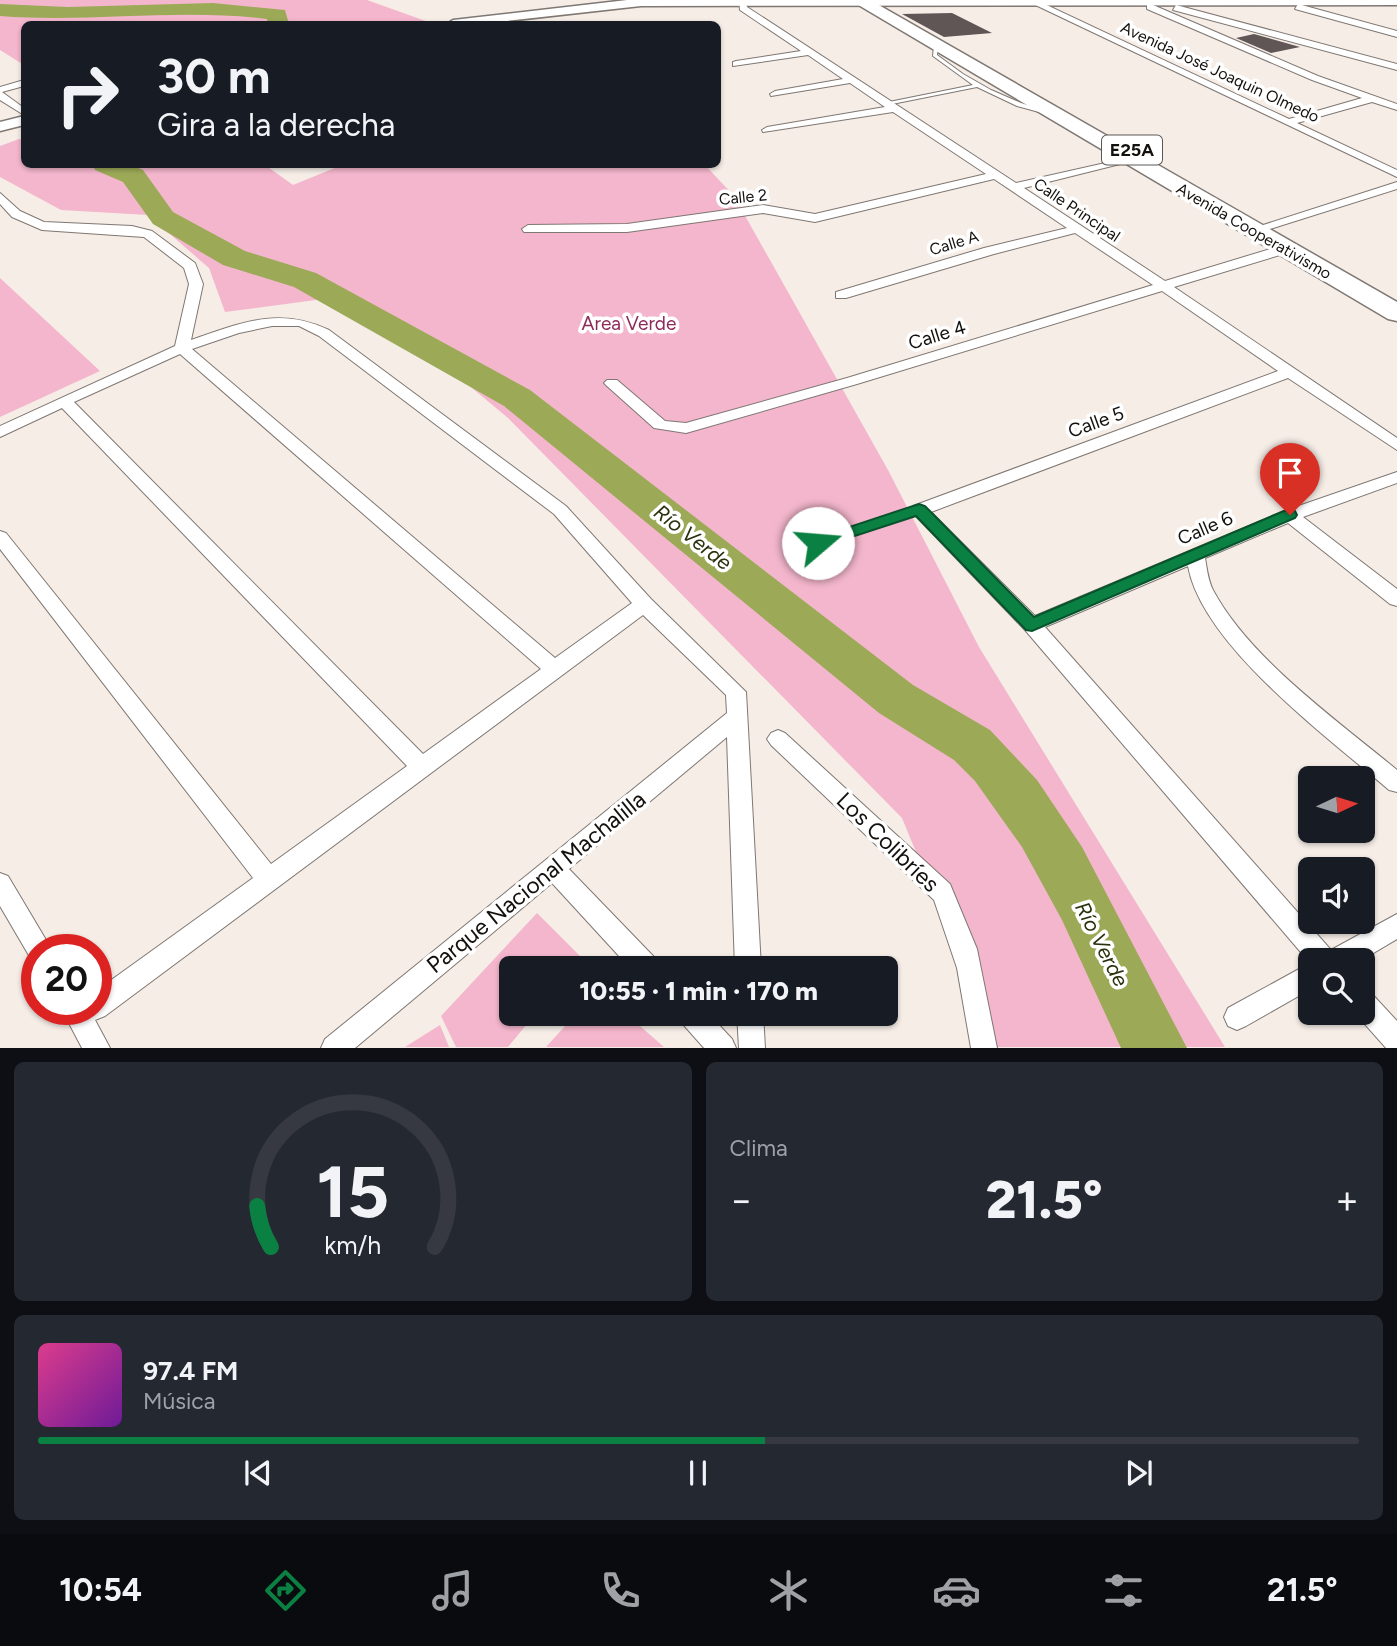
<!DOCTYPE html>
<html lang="es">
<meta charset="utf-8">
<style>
body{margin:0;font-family:Figtree,sans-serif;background:#242831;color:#f1f3f6;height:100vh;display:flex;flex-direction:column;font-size:26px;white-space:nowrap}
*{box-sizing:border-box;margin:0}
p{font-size:23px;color:#9ea1a6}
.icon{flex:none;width:38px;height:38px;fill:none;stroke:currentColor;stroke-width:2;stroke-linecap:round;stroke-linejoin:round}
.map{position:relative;height:1048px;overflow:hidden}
.details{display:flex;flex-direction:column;gap:14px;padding:14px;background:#0d0f14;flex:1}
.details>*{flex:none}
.guide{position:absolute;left:21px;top:21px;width:700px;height:147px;border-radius:10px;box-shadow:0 2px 5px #0004;background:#171b24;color:#f1f3f6;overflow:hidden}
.needle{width:46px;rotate:86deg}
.fabs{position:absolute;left:1298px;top:766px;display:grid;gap:14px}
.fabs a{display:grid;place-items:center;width:77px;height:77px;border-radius:10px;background:#171b24;box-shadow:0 2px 5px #0004;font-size:35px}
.speed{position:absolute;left:21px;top:934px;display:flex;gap:14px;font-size:35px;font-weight:700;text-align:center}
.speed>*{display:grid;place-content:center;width:91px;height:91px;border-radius:50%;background:#171b24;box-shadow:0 2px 5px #0004;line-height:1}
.speed .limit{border:10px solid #d22;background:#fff;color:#111}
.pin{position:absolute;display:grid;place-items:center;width:60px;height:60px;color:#fff;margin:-72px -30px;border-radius:50% 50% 50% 0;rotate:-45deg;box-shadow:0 0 7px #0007}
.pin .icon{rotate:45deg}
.me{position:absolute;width:77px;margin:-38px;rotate:72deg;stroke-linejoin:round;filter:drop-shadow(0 0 5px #0008)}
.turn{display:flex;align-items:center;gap:24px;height:147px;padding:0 21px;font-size:32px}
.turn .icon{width:91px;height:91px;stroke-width:2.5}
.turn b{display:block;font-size:49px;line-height:60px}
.big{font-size:52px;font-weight:800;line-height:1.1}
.details .tile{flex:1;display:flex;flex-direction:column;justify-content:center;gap:10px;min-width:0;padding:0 24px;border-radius:10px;background:#242831}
.details .dial{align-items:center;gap:0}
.dial svg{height:182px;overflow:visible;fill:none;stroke:#363941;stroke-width:7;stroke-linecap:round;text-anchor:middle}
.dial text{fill:#f1f3f6;stroke:none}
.song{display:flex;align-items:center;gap:21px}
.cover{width:84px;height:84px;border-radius:10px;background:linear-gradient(135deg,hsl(330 70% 55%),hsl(280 70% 35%))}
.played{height:7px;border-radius:4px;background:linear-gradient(90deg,#0b8043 55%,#363941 55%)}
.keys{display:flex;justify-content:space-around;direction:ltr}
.heat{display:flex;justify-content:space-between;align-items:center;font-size:38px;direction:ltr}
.details .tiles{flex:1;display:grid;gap:14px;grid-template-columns:1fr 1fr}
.tile:last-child{grid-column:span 2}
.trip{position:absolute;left:499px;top:956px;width:399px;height:70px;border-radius:10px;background:#171b24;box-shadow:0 2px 5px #0004;font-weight:800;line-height:70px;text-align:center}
.tab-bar{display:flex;height:112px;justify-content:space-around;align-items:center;background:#090b0e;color:#9ea1a6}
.tab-bar .icon{width:49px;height:49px}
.tab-bar .on{color:#0b8043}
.tab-bar b{font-size:32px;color:#f1f3f6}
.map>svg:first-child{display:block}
.green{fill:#f4b6cc}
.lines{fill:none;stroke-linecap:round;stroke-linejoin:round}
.river{fill:#9caa57;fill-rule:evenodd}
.building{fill:#605655}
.lane-casing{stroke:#7f7772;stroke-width:2}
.street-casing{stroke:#7f7772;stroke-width:2}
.secondary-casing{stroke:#7f7772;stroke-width:3}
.highway-casing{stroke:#7f7772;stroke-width:3}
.lane{fill:#fff;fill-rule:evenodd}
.street{fill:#fff;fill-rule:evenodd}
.secondary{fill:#fff;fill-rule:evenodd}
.highway{fill:#fff;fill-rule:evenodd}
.route{fill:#0b8043;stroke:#07532c;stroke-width:2}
.labels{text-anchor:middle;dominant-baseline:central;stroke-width:7;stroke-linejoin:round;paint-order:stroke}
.far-street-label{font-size:16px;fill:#13100e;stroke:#fff}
.shield{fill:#fff;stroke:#5a5856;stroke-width:2}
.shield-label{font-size:18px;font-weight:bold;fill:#13100e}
.park-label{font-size:19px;fill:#8d2a59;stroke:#fff}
.street-label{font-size:19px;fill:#13100e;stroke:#fff}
.water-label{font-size:21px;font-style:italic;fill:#2b310d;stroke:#fff}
.near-street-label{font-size:23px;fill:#13100e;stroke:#fff}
</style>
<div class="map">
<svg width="1397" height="1048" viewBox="0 0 1397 1048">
<rect width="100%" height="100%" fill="#f6ede7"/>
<!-- green -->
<g class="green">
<polygon points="0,0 367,0 434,24 24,24 24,65 0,50"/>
<polygon points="19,139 24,140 24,164 265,165 293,185 342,165 705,165 734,196 888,470 979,647 1225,1047 996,1047 902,818 508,418 411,337 338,297 225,312 209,268 148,215 61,210 0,177 0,146"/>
<polygon points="0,278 100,371 0,417"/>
<polygon points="537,913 582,958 574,968 511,968 511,1013 536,1013 508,1047 456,1047 441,1016"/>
<polygon points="577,1013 625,1013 664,1047 546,1047"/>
<polygon points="440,1025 449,1047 405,1047"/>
</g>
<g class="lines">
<!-- river -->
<g class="river">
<path d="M213 3 285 10 289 24H268L267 19C179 8 89 23 0 16V4L68 7Z"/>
<polygon points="92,164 129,164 143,170 173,212 245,251 316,273 530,390 913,685 990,730 1037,780 1082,847 1187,1048 1121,1048 1062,920 1022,847 975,781 954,760 879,713 504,406 294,287 223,265 153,224 123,182 95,170"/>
</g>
</g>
<!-- building -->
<g class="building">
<polygon points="952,13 992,33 944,37 902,14"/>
<polygon points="1254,34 1300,47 1271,53 1236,38"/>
</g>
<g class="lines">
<!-- lane casing -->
<g class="lane-casing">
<g id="lane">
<polygon points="934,46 938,47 937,55 963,74 991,90 1021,103 1053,113 1050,115 1017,106 977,87 887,105 887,103 889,102 973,85 933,56"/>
<polygon points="919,507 922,508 923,510 922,512 818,546 814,543 815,541"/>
</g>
</g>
<!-- street casing -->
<g class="street-casing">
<g id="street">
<path d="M739 0H745L747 7 1016 183 1132 157V161L1024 188 1165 281 1280 246H1290V252L1174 287 1397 438V450L1288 378 931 512 1035 616 1284 511 1397 472V483L1303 517 1397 589V606L1390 604 1288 523 1205 558C1207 569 1208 580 1213 590 1249 658 1338 721 1397 770V792L1389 790C1329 738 1202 645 1188 566L1045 627 1331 950 1397 914V939L1360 961H1311V989L1246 1026 1237 1030 1228 1026 1224 1017 1228 1008 1310 963 1025 630 910 510 913 506 1278 371 1162 291 857 384 686 433 654 428 607 386 604 383 607 380H617L665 421 686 423 847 378 1153 285 1075 233 994 254 846 298H836V292L984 248 1067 228 994 179 815 222 763 213 627 232H524L522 229 528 225 627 224 763 205 815 214 986 174 893 112 763 132 762 130 767 127 885 107 850 83 771 96 770 94 775 91 843 79 808 55 733 66V62L736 61 801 51 740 10Z"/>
<polygon points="1025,0 1036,0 1289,119 1362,98 1312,80 1147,9 1147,5 1153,5 1318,76 1397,104 1397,110 1372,102 1297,123 1397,170 1397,177"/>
<polygon points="1298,4 1397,31 1397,37 1295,9"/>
<polygon points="1176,5 1397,64 1397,70 1173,10"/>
<polygon points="24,80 24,86 2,92 24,108 24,115 0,100 0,87"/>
<polygon points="1397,182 1397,189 1270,229 1260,226"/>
<path d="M0 193 20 211 44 222 132 226 152 231 195 263 203 284 191 340C241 323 279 306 329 330L566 506 651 599 746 692 761 968H735L727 737 569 869 656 959 659 968H630L552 883 355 1048H321L325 1039 727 713 726 695 643 615 105 1016 95 1020 110 1048H82L62 1010H96V991L253 878 0 549V531L6 533 271 864 407 766 62 408 0 437V426L175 346 189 284 184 268 144 237 42 230 12 217 0 204ZM272 326H299L319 336 554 514 632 603 555 658 192 349 239 333ZM180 354 541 669 423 754 74 402Z"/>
<polygon points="778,730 785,733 950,884 977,949 997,1048 971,1048 957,968 934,900 771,745 767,739 771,733"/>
<polygon points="0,873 8,876 52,950 37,950 37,961 31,959 0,906"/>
<polygon points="1363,990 1372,994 1397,1021 1397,1048 1386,1048 1355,1013 1363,1013"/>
<polygon points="677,1013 708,1013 732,1039 736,1048 704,1048 681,1022"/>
<polygon points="737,1013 763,1013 765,1048 739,1048"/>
</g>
</g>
<!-- secondary casing -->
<g class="secondary-casing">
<g id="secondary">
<polygon points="627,0 1397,0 1397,5 641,6 480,24 447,24 453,20"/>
<polygon points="24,116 24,125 0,131 0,122"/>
</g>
</g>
<!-- highway casing -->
<g class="highway-casing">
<polygon id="highway" points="850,0 870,0 1397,302 1397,321 1388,319"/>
</g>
<!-- lane -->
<use href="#lane" class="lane"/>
<!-- street -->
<use href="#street" class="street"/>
<!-- secondary -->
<use href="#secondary" class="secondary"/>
<!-- highway -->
<use href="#highway" class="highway"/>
</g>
<!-- route -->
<polygon class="route" points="919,504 925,506 1034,617 1284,511 1295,511 1297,515 1295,518 1032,631 1026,630 916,516 818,548 810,543 813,539"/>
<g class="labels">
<!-- far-street labels -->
<g class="far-street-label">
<text transform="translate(1220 72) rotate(25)">Avenida José Joaquin Olmedo</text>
<text transform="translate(743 197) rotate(-6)">Calle 2</text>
<text transform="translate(1077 210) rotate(34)">Calle Principal</text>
<text transform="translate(1254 231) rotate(30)">Avenida Cooperativismo</text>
<text transform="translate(954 243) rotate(-17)">Calle A</text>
</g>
<!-- shield labels -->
<rect class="shield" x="1102" y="135.5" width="60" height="29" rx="5"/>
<g class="shield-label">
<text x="1132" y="150">E25A</text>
</g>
<!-- park labels -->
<g class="park-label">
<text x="629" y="323">Area Verde</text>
</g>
<!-- street labels -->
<g class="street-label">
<text transform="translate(937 335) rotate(-17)">Calle 4</text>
<text transform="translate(1096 422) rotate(-20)">Calle 5</text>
<text transform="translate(1205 528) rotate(-23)">Calle 6</text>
</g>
<!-- water labels -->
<g class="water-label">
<text transform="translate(693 537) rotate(38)">Río Verde</text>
<text transform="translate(1102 944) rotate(63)">Río Verde</text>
</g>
<!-- near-street labels -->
<g class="near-street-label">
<text transform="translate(888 842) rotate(44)">Los Colibríes</text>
<text transform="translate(536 882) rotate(-39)">Parque Nacional Machalilla</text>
</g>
</g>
</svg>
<div class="fabs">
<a><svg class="needle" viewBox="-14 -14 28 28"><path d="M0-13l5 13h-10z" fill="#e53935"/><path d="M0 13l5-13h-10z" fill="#9ea1a6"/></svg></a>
<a><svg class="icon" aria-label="sound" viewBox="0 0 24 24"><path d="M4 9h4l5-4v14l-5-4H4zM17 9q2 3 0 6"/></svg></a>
<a><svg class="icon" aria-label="search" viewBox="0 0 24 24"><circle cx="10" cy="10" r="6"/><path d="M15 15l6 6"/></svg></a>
</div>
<div class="speed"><div class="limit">20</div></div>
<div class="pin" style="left:1290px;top:515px;background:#d93025"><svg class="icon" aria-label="arrive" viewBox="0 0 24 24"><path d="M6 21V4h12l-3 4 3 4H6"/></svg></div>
<svg class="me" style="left:818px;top:543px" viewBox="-20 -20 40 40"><circle r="19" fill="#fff"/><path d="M0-13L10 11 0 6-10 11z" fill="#0b8043"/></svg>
<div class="trip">10:55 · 1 min · 170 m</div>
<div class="guide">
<div class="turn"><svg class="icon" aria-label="right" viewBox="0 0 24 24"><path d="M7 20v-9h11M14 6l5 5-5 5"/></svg><div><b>30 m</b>Gira a la derecha</div></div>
</div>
</div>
<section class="details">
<div class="tiles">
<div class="tile dial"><svg viewBox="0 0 100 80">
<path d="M14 69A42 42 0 1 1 86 69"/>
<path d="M14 69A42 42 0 0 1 8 51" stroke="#0b8043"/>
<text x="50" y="56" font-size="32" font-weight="700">15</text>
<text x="50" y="72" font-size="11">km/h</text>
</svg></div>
<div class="tile"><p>Clima</p>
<div class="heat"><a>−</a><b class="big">21.5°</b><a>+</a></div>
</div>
<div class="tile">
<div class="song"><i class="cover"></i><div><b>97.4 FM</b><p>Música</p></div></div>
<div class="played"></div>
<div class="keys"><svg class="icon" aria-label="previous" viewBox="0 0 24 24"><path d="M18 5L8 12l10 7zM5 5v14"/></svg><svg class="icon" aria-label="pause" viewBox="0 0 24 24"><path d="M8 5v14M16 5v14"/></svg><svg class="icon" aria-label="next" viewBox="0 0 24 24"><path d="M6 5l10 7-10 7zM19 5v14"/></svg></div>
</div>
</div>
</section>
<nav class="tab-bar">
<b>10:54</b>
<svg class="icon on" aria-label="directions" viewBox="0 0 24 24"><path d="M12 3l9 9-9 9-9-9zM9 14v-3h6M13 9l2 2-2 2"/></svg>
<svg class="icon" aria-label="music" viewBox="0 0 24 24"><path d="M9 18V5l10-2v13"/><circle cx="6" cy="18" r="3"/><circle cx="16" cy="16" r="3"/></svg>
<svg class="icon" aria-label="phone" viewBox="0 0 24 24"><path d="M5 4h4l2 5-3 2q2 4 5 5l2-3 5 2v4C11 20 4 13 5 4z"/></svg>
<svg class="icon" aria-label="climate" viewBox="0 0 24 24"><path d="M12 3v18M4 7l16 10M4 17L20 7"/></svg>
<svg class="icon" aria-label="car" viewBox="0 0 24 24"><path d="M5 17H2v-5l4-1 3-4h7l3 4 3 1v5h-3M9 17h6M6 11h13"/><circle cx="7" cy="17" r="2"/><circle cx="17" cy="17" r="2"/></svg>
<svg class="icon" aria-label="filters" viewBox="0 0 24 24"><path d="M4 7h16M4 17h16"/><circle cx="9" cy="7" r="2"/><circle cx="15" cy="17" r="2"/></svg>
<b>21.5°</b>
</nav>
